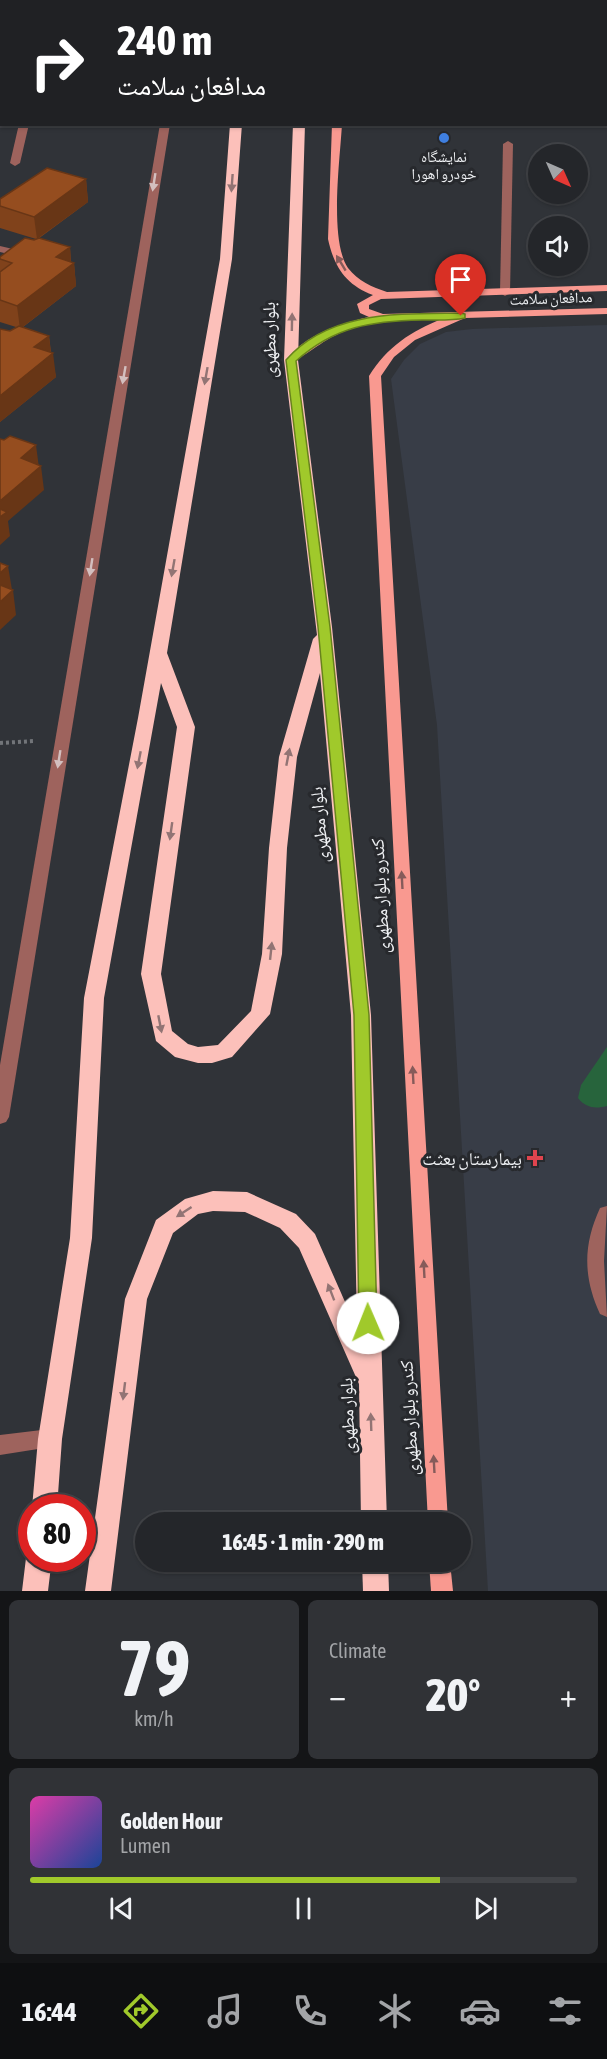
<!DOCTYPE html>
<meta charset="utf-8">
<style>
body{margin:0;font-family:"Asap Condensed","Noto Naskh Arabic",sans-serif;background:#303236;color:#f1f3f6;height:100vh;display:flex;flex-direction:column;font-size:22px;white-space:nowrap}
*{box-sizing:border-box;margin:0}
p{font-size:20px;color:#a3a5a8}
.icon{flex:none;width:33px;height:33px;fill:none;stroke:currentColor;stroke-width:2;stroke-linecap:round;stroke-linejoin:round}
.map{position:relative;height:1591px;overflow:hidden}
.drawer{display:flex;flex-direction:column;gap:9px;padding:9px;background:#141517;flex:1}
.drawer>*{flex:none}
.hud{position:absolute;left:0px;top:0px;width:608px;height:126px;box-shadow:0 2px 4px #0004,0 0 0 2px #414347;background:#202124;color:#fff;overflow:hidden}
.needle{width:39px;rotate:135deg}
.buttons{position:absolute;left:528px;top:144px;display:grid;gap:12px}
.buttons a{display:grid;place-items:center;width:60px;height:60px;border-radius:50%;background:#24262a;box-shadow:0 2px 4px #0004,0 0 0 2px #414347;font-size:30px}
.speed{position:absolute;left:18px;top:1494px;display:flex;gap:12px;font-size:30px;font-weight:700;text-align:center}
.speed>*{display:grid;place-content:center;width:78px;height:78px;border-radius:50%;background:#24262a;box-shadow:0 2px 4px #0004,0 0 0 2px #414347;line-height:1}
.speed .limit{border:9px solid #d22;background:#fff;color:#111}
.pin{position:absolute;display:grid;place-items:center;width:51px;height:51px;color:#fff;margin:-62px -26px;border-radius:50% 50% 50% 0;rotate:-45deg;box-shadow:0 0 6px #0007}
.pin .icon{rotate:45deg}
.me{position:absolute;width:66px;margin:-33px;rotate:359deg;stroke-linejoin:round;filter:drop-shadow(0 0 4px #0008)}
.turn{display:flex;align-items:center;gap:21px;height:126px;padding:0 18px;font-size:27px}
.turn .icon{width:78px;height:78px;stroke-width:2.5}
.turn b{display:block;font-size:42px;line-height:51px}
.big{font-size:45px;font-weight:800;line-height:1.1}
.drawer .tile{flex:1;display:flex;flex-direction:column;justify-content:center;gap:9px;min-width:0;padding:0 21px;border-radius:9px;background:#303236}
.drawer .dial{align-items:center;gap:0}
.dial b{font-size:78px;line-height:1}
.song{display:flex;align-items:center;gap:18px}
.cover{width:72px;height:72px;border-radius:9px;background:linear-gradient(135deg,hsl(320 70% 55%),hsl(220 70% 35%))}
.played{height:6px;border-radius:3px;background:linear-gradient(90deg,#a0c92b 75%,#414347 75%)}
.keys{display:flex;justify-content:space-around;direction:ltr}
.heat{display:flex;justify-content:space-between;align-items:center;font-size:33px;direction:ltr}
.drawer .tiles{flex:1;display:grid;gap:9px;grid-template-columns:1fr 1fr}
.tile:last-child{grid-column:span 2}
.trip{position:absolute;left:135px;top:1512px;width:336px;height:60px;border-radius:30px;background:#24262a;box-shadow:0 2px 4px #0004,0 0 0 2px #414347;font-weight:800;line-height:60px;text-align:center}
.tab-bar{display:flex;height:96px;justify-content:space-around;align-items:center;background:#0e0f11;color:#a3a5a8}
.tab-bar .icon{width:42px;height:42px}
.tab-bar .selected{color:#a0c92b}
.tab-bar b{font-size:27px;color:#f1f3f6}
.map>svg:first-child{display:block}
.built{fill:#383d47}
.green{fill:#27643c}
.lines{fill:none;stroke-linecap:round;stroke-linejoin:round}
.path{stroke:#727579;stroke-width:4;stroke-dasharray:3 3;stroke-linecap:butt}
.minor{fill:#9e635d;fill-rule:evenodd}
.major{fill:#f99990;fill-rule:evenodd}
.highway{fill:#fcc0ba;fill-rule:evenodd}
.wall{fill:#80421b}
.shaded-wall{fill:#683616}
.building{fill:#954d1f;stroke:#683616;stroke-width:1.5}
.oneway{fill:#d3bfbf}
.oneway2{fill:#927474}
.oneway3{fill:#865b5a}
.route{fill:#a0c92b;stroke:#68831c;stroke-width:1.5}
.shop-dot{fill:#3f7fe0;stroke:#27292d;stroke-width:2}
.health-dot{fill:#e0444e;stroke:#27292d;stroke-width:2}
.labels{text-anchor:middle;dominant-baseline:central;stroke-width:6;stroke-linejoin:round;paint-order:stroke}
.far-poi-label{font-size:15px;fill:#eff1f4;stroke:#27292d}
.far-street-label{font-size:15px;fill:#eff1f4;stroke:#27292d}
.street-label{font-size:18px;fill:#eff1f4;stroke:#27292d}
.poi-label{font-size:18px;fill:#eff1f4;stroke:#27292d;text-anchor:end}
</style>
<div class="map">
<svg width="607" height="1591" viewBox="0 0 607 1591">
<rect width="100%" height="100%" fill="#303338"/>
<!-- built -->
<polygon class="built" points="607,325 607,1591 488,1591 437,725 391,379 404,360 420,344 446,332 472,329"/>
<!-- green -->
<path class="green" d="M607 1047V1106C595 1109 586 1108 578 1098L581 1085Z"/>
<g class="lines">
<!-- path -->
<polyline class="path" points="0,743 35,741"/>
<!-- minor -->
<g class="minor">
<rect x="48" y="0" width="8" height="2"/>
<polygon points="188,0 196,0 187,2"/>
<rect x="455" y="0" width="8" height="2"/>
<polygon points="604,0 607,0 607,9 606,2"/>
<polygon points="606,28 607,29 607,40 606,39"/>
<polygon points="19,124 29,124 20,163 15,166 10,163"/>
<polygon points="160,124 170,124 9,1117 6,1122 0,1124 0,1065"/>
<polygon points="508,141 513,144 510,293 505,296 500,293 503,144"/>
<polygon points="0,246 30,253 31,255 26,258 0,252"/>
<path d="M607 1206 604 1261 607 1317 600 1314C583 1277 583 1245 600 1208Z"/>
<polygon points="50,1429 57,1432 60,1439 57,1446 0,1455 0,1435"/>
</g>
<!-- major -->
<g class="major">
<rect x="336" y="0" width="8" height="2"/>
<path d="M332 124H342C340 160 329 240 348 268 358 281 372 287 387 292L607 285V291L381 299 369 305V309L383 314 607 308V314L465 318 415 340 394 357 381 376 448 1522H428L369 376C387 347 411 331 442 319 405 320 368 319 334 336 322 341 296 364 287 362L285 360C306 335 339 324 369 317L360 313 357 304 373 295C346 285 334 267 328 239Z"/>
<polygon points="429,1562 450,1562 453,1591 431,1591"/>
</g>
<!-- highway -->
<g class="highway">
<rect x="240" y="0" width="10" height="2"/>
<rect x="298" y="0" width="10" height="2"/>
<polygon points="230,124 242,124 232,259 167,653 195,727 161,974 172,1031 188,1044 198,1047 218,1045 251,1011 262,954 269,848 279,757 313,639 317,635 284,360 293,124 305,124 298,360 332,627 371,1015 387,1522 361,1522 359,1384 299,1248 280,1228 245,1212 213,1211 198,1214 173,1233 147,1299 111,1591 85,1591 125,1299 156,1220 185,1199 213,1191 247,1192 296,1214 315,1234 357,1329 351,1015 320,673 297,757 287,848 282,954 270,1014 232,1057 212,1063 198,1063 175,1057 156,1041 141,974 177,727 161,683 104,998 92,1238 62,1439 57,1508 32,1508 38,1439 70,1238 84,998 138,718 220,259"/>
<polygon points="32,1548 32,1558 52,1558 48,1591 22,1591 26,1558"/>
<polygon points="362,1562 388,1562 389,1591 363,1591"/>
</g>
</g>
<!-- wall -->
<polygon class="wall" points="86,179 88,202 38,239 70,247 71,262 74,263 76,286 23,327 49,336 51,352 56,377 0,422 0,329 10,331 16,327 0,322 0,257 36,239 0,228 0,199"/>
<!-- shaded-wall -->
<g class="shaded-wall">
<polygon points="86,179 88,202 37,239 34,217"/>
<polygon points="70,247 71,265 74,263 76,286 20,329 17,306 56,257"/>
<polygon points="49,336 51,355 53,353 56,377 0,422 0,396 34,347"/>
<polygon points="36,445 39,468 41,466 44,490 8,521 10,536 0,545 0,501 21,458"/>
<polygon points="8,566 12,590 0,601 0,573"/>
<polygon points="13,590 16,615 0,630 0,602"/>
</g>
<!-- building -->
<g class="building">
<polygon points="47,168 86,179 34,217 0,206 0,199"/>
<polygon points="25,238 34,240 39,238 70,247 56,257 74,263 17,306 0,300 0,272 12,263 0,259 0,257"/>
<polygon points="19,326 49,336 34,347 53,353 0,396 0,329 10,331"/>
<polygon points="10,436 36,445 21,458 41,466 0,501 0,439 4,440"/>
<polygon points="0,509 7,512 0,517"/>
<polygon points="0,563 8,566 0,573"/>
<polygon points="0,585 13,590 0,602"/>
</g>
<!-- one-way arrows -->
<defs><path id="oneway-solid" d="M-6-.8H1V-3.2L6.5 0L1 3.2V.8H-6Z" transform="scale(1.5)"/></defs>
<g class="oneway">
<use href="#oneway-solid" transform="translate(154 182) rotate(99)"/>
<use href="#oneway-solid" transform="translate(124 375) rotate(100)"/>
<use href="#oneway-solid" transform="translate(91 567) rotate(99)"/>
<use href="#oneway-solid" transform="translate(59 759) rotate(99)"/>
</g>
<g class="oneway2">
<use href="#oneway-solid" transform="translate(232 183) rotate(94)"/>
<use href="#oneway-solid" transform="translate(292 322) rotate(-89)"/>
<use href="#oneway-solid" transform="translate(206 376) rotate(100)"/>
<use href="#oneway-solid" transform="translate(173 568) rotate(100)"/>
<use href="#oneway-solid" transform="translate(288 757) rotate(-79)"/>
<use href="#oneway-solid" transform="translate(139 760) rotate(101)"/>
<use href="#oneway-solid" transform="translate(171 831) rotate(98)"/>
<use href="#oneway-solid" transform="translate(271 951) rotate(-84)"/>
<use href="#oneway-solid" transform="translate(160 1024) rotate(79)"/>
<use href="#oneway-solid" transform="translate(184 1212) rotate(147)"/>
<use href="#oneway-solid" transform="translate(331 1292) rotate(-111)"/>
<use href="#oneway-solid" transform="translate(124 1391) rotate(97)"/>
<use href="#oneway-solid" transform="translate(371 1422) rotate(-92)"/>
</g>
<g class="oneway3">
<use href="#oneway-solid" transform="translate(341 263) rotate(-121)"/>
<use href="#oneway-solid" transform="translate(402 880) rotate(-93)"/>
<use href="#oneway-solid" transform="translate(413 1075) rotate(-93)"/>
<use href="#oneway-solid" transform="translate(424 1269) rotate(-93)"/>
<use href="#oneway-solid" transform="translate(434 1464) rotate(-93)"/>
</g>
<!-- route -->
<path class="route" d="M461 313 465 314V318C451 321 436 320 422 320 372 321 335 326 296 361L330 627 369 1015 377 1323 374 1329 368 1331 362 1329 359 1323 354 1015 318 627 286 360C329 310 401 314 461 313Z"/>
<!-- markers -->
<circle class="shop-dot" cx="444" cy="138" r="6"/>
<path class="health-dot" d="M532 1149h6v6h6v6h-6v6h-6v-6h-6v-6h6z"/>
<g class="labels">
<!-- far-poi labels -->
<g class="far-poi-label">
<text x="444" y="156">نمایشگاه<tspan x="444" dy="17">خودرو اهورا</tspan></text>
</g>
<!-- far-street labels -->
<g class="far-street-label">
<text transform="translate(551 298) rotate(-2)">مدافعان سلامت</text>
</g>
<!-- street labels -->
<g class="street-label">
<text transform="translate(269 340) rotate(-91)">بلوار مطهری</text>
<text transform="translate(319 825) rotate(-95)">بلوار مطهری</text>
<text transform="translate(380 896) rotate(-93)">کندرو بلوار مطهری</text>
<text transform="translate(347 1416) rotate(-92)">بلوار مطهری</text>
<text transform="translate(409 1418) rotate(-93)">کندرو بلوار مطهری</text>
</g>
<!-- poi labels -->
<g class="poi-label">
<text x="522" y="1158">بیمارستان بعثت</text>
</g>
</g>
</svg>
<div class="buttons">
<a><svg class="needle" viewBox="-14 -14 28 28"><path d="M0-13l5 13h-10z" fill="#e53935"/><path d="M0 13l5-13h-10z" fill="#a3a5a8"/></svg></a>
<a><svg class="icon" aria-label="sound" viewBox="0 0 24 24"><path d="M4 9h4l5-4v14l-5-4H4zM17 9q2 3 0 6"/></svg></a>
</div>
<div class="speed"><div class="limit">80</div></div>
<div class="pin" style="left:461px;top:316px;background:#d93025"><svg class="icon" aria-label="arrive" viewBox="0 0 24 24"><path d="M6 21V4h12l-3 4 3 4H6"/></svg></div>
<svg class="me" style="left:368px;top:1323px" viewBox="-20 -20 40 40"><circle r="19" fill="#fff"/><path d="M0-13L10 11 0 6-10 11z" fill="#a0c92b"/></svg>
<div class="trip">16:45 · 1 min · 290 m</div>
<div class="hud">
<div class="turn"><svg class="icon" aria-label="right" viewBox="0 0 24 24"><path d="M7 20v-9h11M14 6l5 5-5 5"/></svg><div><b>240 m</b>مدافعان سلامت</div></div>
</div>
</div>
<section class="drawer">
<div class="tiles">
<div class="tile dial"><b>79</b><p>km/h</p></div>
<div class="tile"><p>Climate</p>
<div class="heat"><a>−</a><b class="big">20°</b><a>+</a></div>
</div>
<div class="tile">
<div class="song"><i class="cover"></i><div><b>Golden Hour</b><p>Lumen</p></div></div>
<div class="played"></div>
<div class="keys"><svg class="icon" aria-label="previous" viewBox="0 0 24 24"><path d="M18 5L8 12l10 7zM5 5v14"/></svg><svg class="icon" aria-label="pause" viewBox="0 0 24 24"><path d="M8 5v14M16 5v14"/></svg><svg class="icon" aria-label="next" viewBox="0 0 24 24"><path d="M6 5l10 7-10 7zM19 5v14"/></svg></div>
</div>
</div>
</section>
<nav class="tab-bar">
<b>16:44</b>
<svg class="icon selected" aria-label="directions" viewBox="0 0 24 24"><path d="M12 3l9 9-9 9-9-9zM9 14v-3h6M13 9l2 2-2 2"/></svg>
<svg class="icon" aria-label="music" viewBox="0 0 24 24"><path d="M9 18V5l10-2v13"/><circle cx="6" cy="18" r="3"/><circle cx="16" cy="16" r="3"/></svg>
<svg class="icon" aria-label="phone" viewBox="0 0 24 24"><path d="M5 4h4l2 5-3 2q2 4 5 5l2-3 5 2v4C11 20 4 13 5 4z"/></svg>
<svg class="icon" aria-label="climate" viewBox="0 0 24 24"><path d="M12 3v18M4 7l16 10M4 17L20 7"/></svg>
<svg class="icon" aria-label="car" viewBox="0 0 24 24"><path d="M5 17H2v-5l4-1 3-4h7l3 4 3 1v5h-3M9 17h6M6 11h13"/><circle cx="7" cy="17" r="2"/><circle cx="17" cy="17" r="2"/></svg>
<svg class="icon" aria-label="filters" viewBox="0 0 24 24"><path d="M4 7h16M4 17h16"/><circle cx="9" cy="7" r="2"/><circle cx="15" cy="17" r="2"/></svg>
</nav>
